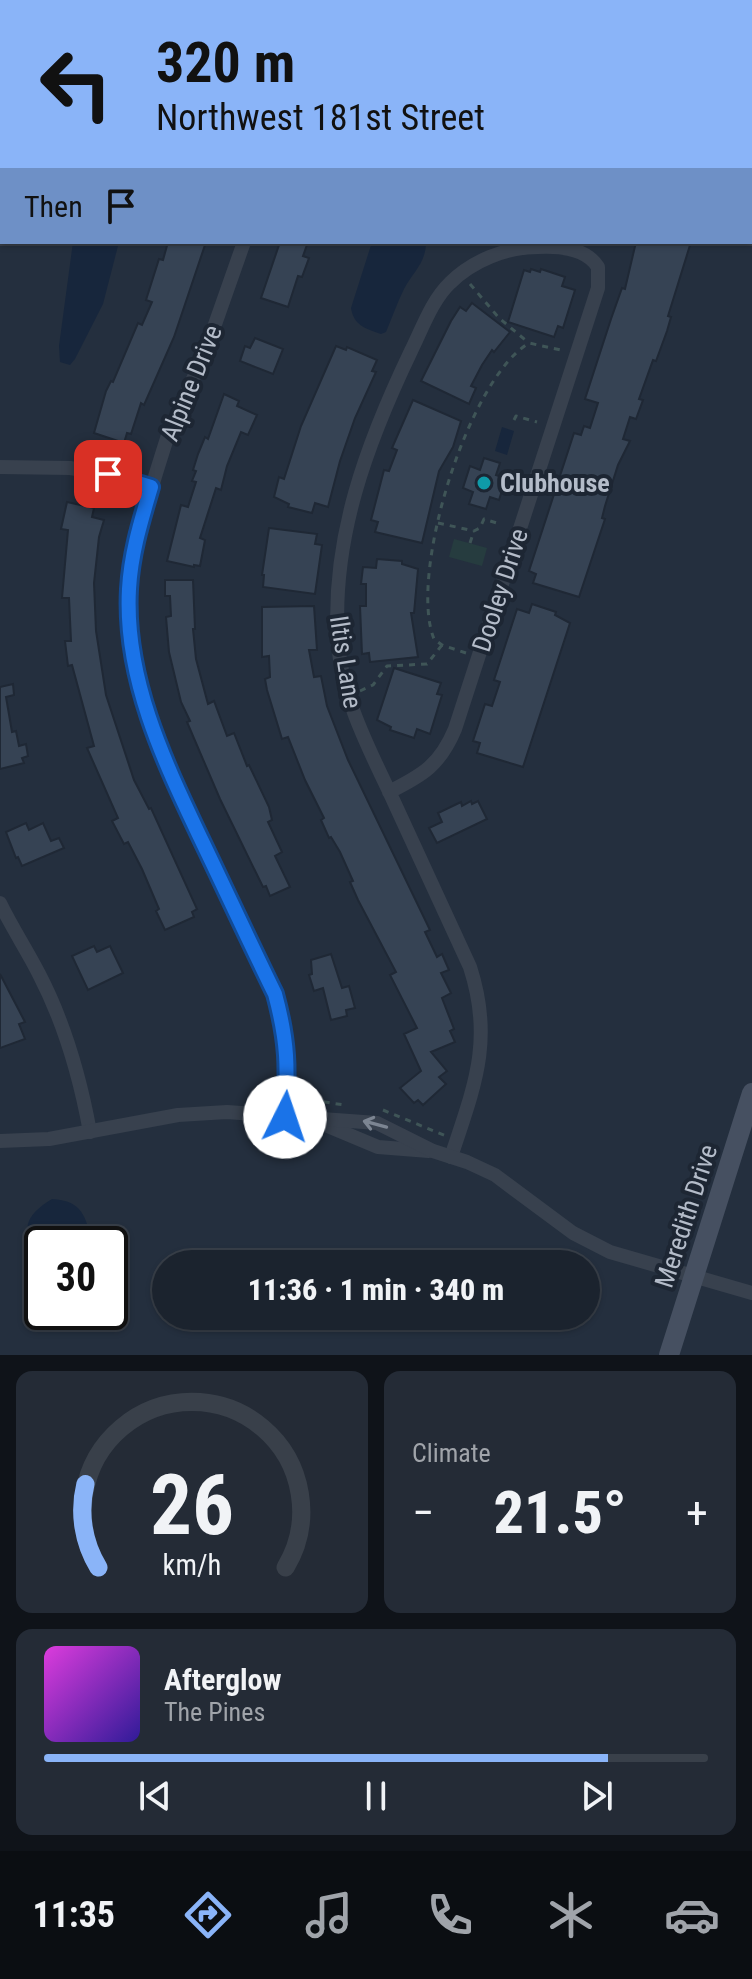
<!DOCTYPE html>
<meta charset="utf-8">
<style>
body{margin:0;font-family:"Roboto Condensed",sans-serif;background:#242b36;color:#f1f3f6;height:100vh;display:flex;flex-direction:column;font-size:30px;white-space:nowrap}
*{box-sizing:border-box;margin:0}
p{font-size:26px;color:#a0a4aa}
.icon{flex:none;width:44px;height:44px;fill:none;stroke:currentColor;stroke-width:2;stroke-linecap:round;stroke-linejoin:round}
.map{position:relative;height:1355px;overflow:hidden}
.side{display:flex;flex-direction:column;gap:16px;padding:16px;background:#0f1319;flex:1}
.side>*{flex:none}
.hud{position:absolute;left:0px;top:0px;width:752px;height:244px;box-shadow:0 2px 6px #0004,0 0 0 2px #39404a;background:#8ab4f8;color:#111;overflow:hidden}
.speed{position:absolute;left:24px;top:1226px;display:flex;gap:16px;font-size:40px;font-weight:700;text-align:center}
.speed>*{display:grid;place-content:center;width:104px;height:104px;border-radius:50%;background:#1b232e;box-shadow:0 2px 6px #0004,0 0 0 2px #39404a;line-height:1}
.speed .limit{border:4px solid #111;border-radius:12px;background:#fff;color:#111}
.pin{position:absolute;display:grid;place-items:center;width:68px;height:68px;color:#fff;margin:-34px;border-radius:16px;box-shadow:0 4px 12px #0006}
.me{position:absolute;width:88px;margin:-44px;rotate:4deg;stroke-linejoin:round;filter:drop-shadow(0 0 6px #0008)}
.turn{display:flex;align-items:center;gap:28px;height:168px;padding:0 24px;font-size:36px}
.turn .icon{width:104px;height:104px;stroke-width:2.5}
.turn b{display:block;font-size:56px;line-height:68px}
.then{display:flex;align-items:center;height:76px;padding:0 24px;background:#0003;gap:16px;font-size:30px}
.big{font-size:60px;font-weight:800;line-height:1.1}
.side .card{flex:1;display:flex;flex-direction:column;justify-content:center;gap:12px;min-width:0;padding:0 28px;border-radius:16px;background:#242b36}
.side .dial{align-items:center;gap:0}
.dial svg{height:208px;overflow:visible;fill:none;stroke:#39404a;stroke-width:7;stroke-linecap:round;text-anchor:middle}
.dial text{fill:#f1f3f6;stroke:none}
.song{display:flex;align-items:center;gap:24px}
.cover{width:96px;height:96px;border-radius:12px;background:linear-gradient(135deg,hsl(300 70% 55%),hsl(250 70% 35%))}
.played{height:8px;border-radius:4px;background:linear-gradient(90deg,#8ab4f8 85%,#39404a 85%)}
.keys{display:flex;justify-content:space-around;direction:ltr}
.heat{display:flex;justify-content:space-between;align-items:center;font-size:44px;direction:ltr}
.side .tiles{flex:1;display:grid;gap:16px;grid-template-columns:1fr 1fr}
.card:last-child{grid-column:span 2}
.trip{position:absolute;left:152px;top:1250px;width:448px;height:80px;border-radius:40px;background:#1b232e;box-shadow:0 2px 6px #0004,0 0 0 2px #39404a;font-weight:800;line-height:80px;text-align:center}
.tabs{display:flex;height:128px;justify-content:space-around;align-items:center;background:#0b0e12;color:#a0a4aa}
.tabs .icon{width:56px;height:56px}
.tabs .selected{color:#8ab4f8}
.tabs b{font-size:36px;color:#f1f3f6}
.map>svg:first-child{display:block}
.green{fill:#263c3f}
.water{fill:#17263c}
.building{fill:#364354;stroke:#1f2835;stroke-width:2}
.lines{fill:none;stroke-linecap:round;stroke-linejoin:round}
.path{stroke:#3f5557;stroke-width:3;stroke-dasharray:6 6;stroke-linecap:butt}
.street{stroke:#38414e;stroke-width:14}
.secondary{stroke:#465061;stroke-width:20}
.oneway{stroke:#7c8592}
.route-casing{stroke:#114b97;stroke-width:20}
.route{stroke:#1a73e8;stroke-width:14}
.culture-dot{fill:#0f9aa8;stroke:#1d2633;stroke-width:3}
.labels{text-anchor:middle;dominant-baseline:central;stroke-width:8;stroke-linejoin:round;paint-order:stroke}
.street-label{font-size:26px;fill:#b4bcc9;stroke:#1d2633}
.poi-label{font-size:26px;font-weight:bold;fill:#b4bcc9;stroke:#1d2633;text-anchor:start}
</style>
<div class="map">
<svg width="752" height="1355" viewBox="0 0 752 1355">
<rect width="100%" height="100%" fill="#242f3e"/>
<!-- green -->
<polygon class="green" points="454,539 487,548 482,566 449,557"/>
<!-- water -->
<g class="water">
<polygon points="73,242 119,242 103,304 75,359 70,365 60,362 59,346"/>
<path d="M372 242H426C426 263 413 272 404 289 397 303 392 318 386 332L381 334C365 328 354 326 351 308Z"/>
<polygon points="502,427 514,431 507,455 495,451"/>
<path d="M52 1199C84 1201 85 1217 93 1244H42V1256C18 1232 25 1215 52 1199Z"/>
</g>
<!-- building -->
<g class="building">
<polygon points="168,242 206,242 174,337 144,405 141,403 131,434 127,433 124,443 94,433 106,391 111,381 113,382 138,323 142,325 152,302 146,300 159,259 163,260"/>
<polygon points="280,242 308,242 303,256 309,258 302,277 298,276 288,307 261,298"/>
<polygon points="636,242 691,242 668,316 671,317 667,331 656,361 653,360 639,399 643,400 636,419 630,417 623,439 630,441 618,465 605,506 602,518 605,519 579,597 533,583 536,574 529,571 574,433 581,435 584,426 590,428 598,403 585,399 611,319 622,288 625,289"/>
<polygon points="531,269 540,272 541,269 565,277 562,286 575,290 563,328 558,326 554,337 508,322 524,270 530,272"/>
<polygon points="472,303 510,332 494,352 492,350 482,365 471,386 476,388 469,404 421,381 451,321 460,307 466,311"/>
<polygon points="255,338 283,349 273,374 240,361 245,346 250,348"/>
<polygon points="336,346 346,350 347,347 377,360 372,371 376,372 355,418 340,461 328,507 315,503 312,513 288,507 289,504 274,497 279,477 284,479 301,426"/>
<polygon points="224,394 239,401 237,406 257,415 248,435 241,432 227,466 221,490 216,488 200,538 205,540 200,566 194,565 194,567 167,561 181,505 188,507 196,482 192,481 196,471 193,470 198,454 205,437 208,439"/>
<polygon points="413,400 461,421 453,447 439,471 422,543 375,532 378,522 371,520 384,470 389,471 397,450 392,448"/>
<polygon points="484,458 500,463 496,475 506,478 499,500 490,497 486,509 469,504 473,492 463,488 470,466 480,470"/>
<polygon points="67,502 94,508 92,517 104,520 99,537 94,583 96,631 106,695 134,780 149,809 151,808 197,909 192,912 194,917 165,930 156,911 159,909 142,869 128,842 124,844 112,821 118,818 87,748 94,746 72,665 68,666 65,641 71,641 69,598 62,598 68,530 61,529"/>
<polygon points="269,528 317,534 315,544 322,545 315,594 263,587 264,575 262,575"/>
<polygon points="377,559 402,561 402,564 418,569 414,613 411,613 418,657 370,662 369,653 362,654 360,606 366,606 366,584 361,584 363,567 376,568"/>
<polygon points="165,580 193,580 195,629 193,629 196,659 208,704 214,701 227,736 234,733 247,766 249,765 269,807 272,820 268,822 282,852 275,856 290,887 270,896 266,886 263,887 220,799 187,722 190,721 181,702 169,652 166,617 171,616 170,596 165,596"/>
<polygon points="532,604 556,612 555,615 570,623 523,767 477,753 480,743 473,741 485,704 492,706 500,682 494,680 517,609 529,613"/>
<polygon points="314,606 317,650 309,650 314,677 321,676 327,706 348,760 430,930 425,932 437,957 442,954 449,970 441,973 451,993 442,998 454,1029 450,1031 455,1042 431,1052 447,1071 439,1077 446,1084 423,1105 418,1100 414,1103 400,1088 421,1071 404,1034 417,1028 390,975 396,972 358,900 350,882 353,881 340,852 331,837 329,838 321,820 324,818 305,780 288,737 282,739 267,690 265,679 270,677 269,656 262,657 262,607"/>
<polygon points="394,668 441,683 437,694 442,695 430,734 417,729 414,738 390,730 391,727 377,720"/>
<polygon points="13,684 14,695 6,697 12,732 16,731 19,746 26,744 28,756 22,758 24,763 0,769 0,687"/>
<polygon points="471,801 472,804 478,801 487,819 437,843 429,828 442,822 438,813 461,802 462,806"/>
<polygon points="26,823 29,830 43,823 51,841 59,838 64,848 22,866 18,857 16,858 6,832"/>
<polygon points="94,946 97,952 110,946 123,973 88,990 72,956"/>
<polygon points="331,954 342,988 349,986 355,1008 346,1010 347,1016 331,1020 323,988 314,991 309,975 312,974 311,960"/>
<polygon points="0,974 25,1022 19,1024 25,1039 0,1048"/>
</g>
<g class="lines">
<!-- path -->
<g class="path">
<polyline points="470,284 499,318 529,343"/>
<polyline points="514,420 516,416 537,422"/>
<polyline points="503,489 519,494"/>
<polyline points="438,523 474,531 480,528 484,519 500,524"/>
<polyline points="470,543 474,531"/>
<path d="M466 653 442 645 434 639C408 575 468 379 529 343L565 351"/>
<polyline points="360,691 373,685 387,666 427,664 442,645"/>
<polyline points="300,1098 344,1105"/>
<polyline points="383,1110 446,1136"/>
</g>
<!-- street -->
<g class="street">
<polyline points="603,0 604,2"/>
<polyline points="13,2 13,0"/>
<polyline points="0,41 2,35"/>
<path d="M244 242 206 350 168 435 157 470 133 549 129 592 131 637 138 677 151 726 168 770 275 994C288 1041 288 1069 285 1117"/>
<polyline points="0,467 70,468 108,474 151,487"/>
<path d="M389 792C423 775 440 765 455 729L598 288V267C586 248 558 246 538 247 506 247 472 261 450 283 432 300 422 329 411 351 367 443 331 538 338 642 342 700 370 750 394 802 419 857 445 912 470 967 494 1041 474 1087 451 1157"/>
<path d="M0 903C12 928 27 950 39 974 65 1024 80 1077 90 1132"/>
<polyline points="323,1124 378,1147 429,1151"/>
<polyline points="0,1141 49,1139 178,1115 227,1112 377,1123 433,1151 467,1162 495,1175 573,1233 610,1252 752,1293"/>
</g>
<!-- secondary -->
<g class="secondary">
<polyline points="234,0 240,2"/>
<polyline points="750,165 752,166"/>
<polyline points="669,1355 752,1093"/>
</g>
</g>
<!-- one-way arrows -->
<defs><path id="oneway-shaft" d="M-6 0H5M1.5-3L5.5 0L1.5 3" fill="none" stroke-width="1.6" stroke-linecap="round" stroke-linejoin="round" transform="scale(2)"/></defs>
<use class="oneway" href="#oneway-shaft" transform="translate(375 1124) rotate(-165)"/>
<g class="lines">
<!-- route casing -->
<g class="route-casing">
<path id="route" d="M108 474 151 487C141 521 131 553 129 589 124 678 164 761 201 839 226 891 250 943 275 994 288 1042 288 1068 285 1117"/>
</g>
<!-- route -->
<use href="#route" class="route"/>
</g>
<!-- markers -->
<circle class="culture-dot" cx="484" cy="483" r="8"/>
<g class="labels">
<!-- street labels -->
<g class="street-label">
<text transform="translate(191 383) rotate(-68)">Alpine Drive</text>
<text transform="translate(500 590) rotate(-72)">Dooley Drive</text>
<text transform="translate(346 662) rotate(81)">Iltis Lane</text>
<text transform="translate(686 1216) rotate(-72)">Meredith Drive</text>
</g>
<!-- poi labels -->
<g class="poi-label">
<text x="500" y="483">Clubhouse</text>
</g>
</g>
</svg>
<div class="speed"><div class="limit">30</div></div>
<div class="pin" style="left:108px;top:474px;background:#d93025"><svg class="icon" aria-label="arrive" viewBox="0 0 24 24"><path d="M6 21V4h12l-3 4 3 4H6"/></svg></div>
<svg class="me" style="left:285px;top:1117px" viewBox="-20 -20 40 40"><circle r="19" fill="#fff"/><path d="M0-13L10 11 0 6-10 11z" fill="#1a73e8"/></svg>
<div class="trip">11:36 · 1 min · 340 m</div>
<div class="hud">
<div class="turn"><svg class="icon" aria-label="left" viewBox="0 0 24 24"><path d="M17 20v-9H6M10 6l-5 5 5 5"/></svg><div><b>320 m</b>Northwest 181st Street</div></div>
<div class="then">Then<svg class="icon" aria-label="arrive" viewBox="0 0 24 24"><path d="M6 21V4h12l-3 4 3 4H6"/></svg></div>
</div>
</div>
<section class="side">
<div class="tiles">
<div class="card dial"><svg viewBox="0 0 100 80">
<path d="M14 69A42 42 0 1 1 86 69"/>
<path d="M14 69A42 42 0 0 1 9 37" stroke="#8ab4f8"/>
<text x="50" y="56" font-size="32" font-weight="700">26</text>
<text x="50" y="72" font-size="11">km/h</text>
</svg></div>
<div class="card"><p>Climate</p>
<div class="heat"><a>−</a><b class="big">21.5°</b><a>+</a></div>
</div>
<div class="card">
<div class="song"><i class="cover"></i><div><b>Afterglow</b><p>The Pines</p></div></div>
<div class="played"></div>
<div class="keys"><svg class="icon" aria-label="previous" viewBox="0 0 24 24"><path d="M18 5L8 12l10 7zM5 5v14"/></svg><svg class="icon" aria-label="pause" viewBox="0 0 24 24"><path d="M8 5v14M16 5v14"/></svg><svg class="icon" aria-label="next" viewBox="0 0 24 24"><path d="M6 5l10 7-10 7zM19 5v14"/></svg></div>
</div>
</div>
</section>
<nav class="tabs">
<b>11:35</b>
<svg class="icon selected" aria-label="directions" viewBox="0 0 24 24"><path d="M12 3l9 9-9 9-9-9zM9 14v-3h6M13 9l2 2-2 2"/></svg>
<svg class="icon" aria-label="music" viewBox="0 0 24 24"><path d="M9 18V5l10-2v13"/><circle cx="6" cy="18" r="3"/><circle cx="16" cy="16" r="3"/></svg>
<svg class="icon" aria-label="phone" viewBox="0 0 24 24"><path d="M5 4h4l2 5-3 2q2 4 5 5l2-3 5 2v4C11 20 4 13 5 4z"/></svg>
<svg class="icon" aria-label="climate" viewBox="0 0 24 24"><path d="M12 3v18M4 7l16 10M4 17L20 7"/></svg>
<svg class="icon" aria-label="car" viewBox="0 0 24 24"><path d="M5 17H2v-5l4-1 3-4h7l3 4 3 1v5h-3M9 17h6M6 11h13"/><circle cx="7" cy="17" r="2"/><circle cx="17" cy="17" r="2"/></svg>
</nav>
